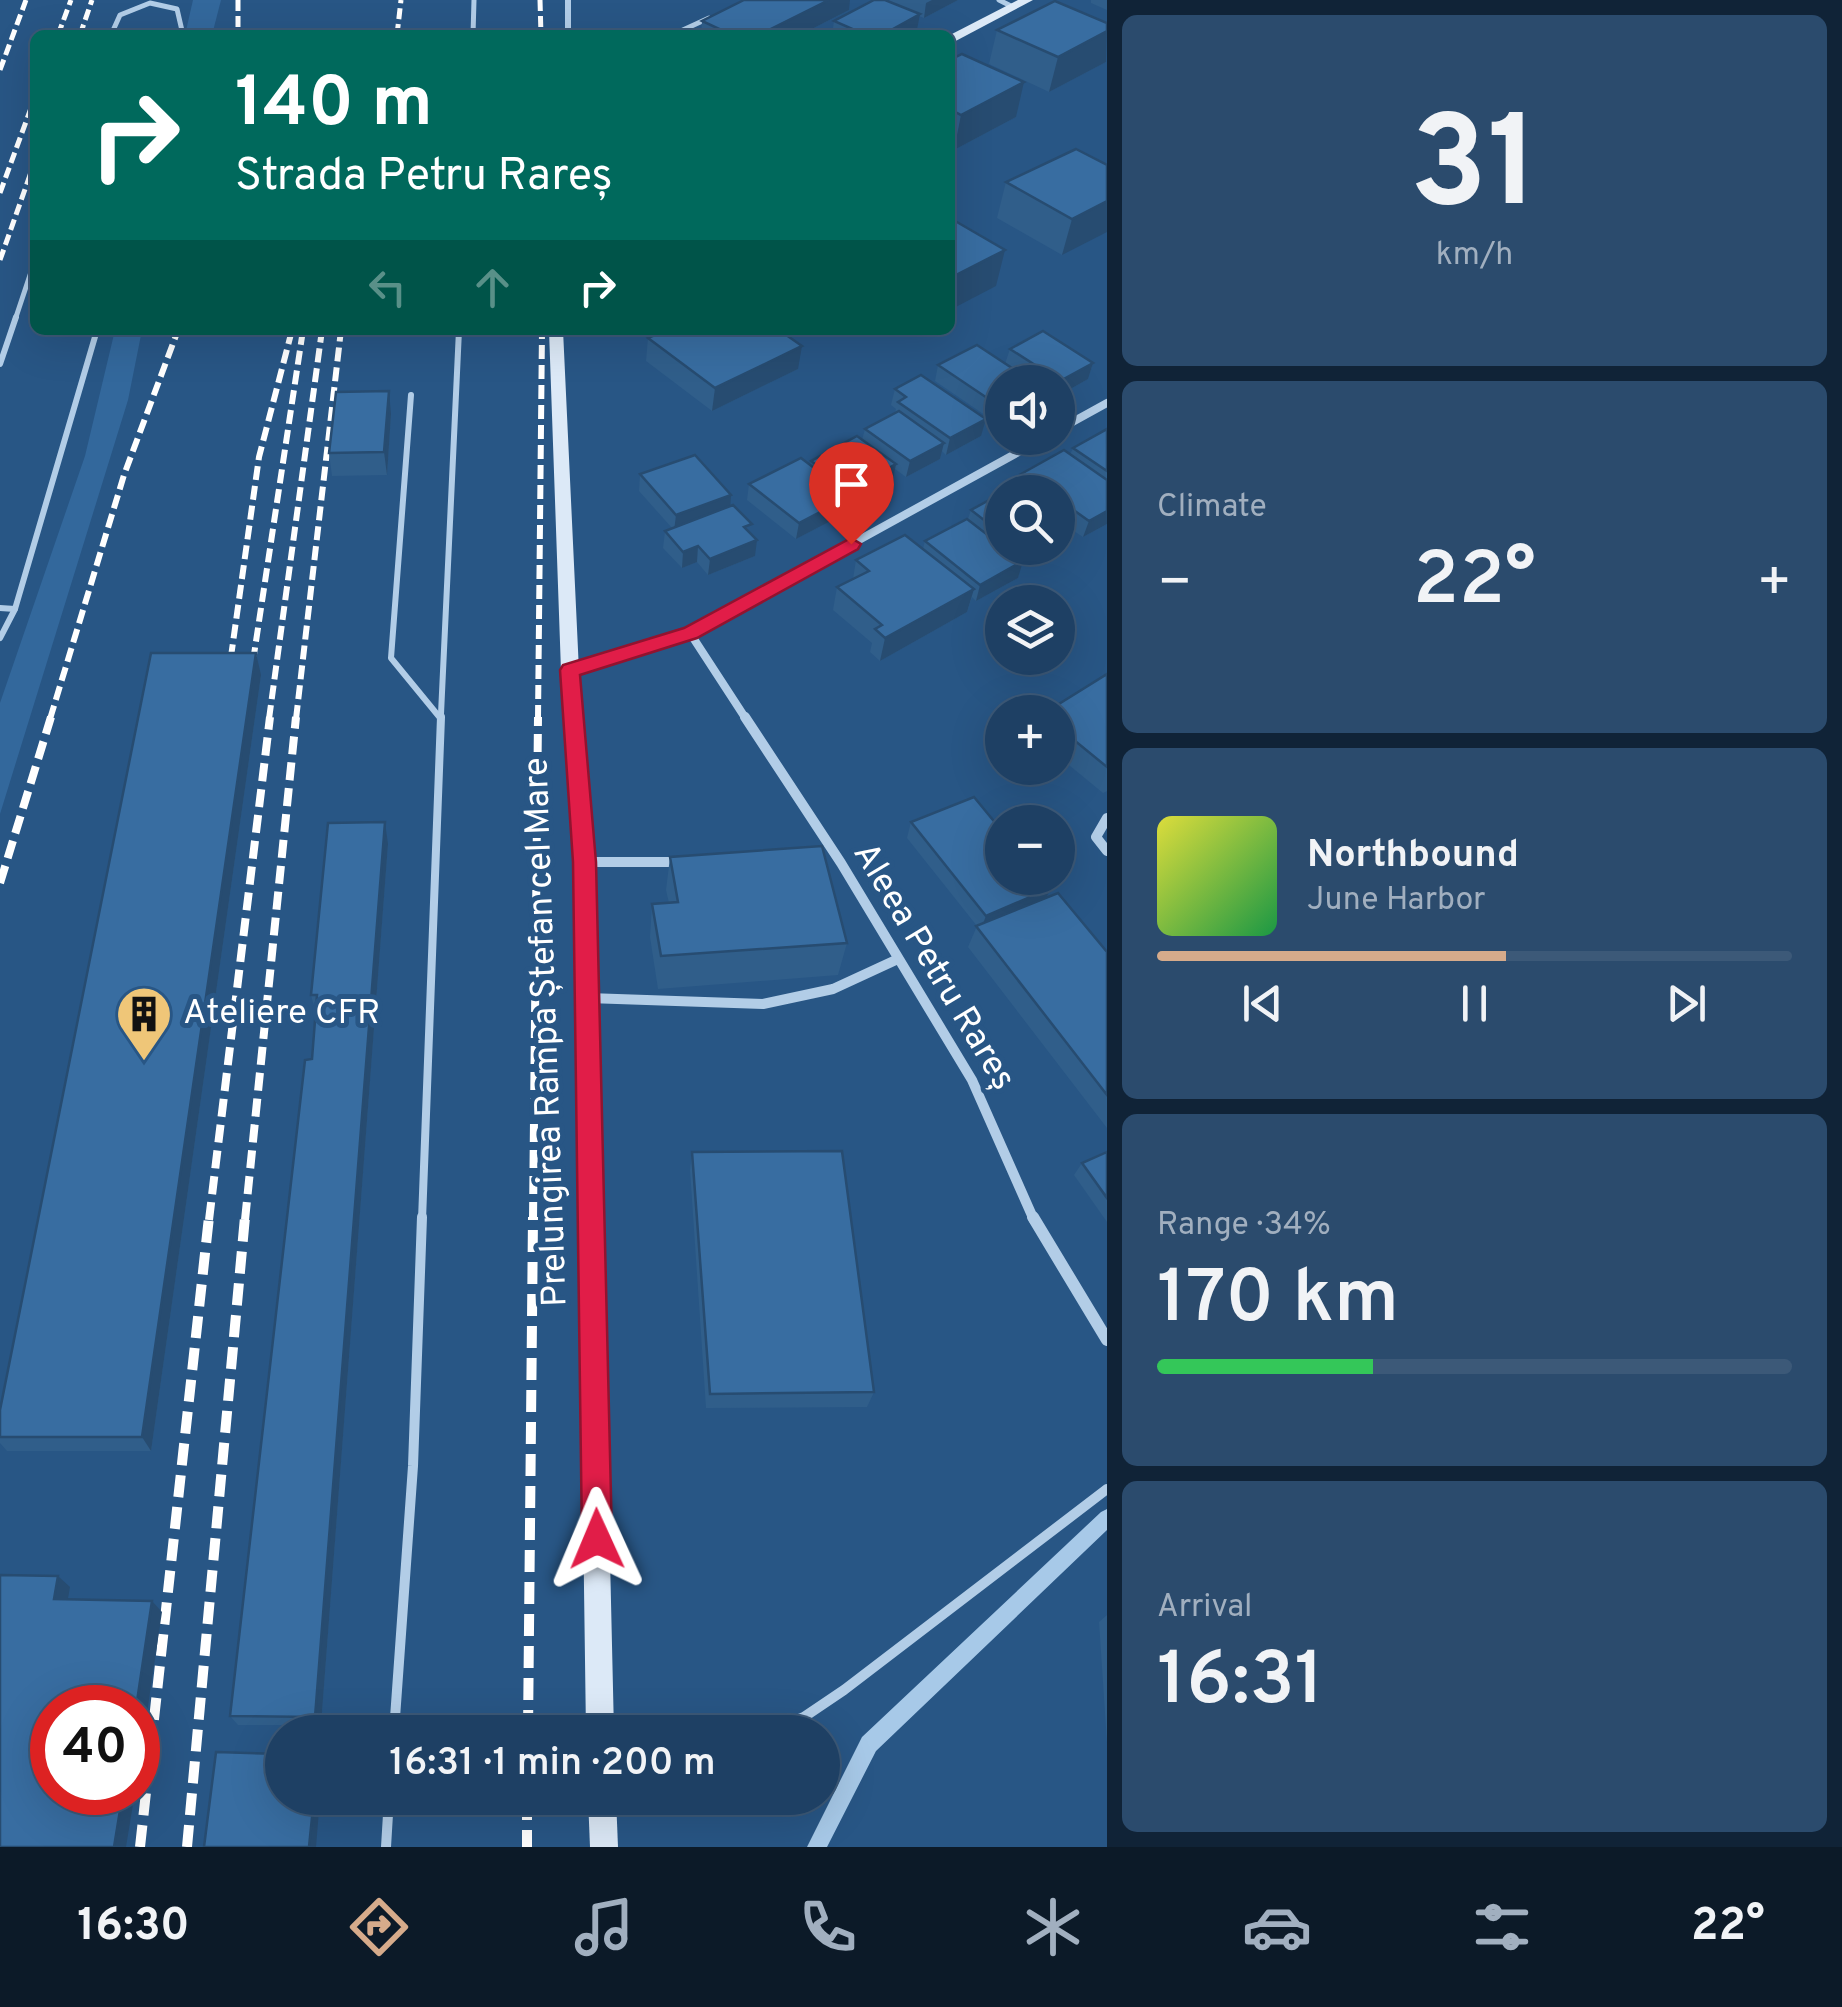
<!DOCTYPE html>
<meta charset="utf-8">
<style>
body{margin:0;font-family:Overpass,sans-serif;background:#2b4b6d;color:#f1f3f6;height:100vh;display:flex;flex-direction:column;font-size:38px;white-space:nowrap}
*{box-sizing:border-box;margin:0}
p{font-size:32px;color:#a1afbf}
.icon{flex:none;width:55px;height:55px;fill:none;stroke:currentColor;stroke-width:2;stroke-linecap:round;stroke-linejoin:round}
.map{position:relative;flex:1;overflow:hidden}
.panel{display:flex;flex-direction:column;gap:15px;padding:15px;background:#102337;width:735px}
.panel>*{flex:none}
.hud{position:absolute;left:30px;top:30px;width:925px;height:305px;border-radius:15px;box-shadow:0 10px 40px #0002,0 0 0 2px #3c5978;background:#00695c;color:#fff;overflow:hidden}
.buttons{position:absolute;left:985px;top:365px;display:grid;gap:20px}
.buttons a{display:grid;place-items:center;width:90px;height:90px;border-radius:50%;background:#1e4064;box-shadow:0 10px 40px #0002,0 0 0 2px #3c5978;font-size:50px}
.speed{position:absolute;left:30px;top:1685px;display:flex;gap:20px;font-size:50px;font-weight:700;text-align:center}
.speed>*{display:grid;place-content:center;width:130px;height:130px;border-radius:50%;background:#1e4064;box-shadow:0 10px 40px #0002,0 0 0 2px #3c5978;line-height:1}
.speed .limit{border:15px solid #d22;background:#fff;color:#111}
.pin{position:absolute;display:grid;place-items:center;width:85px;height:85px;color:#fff;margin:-102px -42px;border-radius:50% 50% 50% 0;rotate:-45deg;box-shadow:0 0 10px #0007}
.pin .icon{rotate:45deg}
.me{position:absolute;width:110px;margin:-55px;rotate:359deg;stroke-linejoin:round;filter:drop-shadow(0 0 8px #0008)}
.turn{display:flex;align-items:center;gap:35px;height:210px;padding:0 40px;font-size:45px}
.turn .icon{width:130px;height:130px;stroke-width:2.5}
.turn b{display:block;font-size:70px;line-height:85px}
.lanes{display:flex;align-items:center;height:95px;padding:0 40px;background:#0003;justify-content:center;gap:50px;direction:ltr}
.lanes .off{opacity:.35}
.big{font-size:75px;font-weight:600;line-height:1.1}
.panel .tile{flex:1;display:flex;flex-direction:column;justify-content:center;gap:15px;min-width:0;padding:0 35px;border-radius:15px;background:#2b4b6d}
.panel .dial{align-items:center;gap:0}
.dial b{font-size:130px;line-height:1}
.song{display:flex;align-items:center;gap:30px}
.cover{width:120px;height:120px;border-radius:15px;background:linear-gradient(135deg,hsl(60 70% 55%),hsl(140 70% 35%))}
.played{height:10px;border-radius:5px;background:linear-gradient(90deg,#d6ab8b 55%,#3c5978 55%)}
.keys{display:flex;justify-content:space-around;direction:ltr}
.heat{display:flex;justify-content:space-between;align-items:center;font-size:55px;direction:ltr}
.charge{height:15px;border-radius:8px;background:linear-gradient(90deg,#34c759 34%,#3c5978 0)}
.trip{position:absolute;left:265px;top:1715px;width:575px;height:100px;border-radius:50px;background:#1e4064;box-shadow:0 10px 40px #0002,0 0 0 2px #3c5978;font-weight:600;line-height:100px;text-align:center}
.dock{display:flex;height:160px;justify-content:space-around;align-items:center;background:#0c1a28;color:#a1afbf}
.dock .icon{width:70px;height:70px}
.dock .selected{color:#d6ab8b}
.dock b{font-size:45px;color:#f1f3f6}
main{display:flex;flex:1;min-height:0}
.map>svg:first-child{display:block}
.green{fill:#33689c}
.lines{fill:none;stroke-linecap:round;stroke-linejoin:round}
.stream{fill:#a7c9e8;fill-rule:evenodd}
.lane-far3{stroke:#b2cde7;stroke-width:5}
.lane-far2{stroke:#b2cde7;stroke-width:6}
.lane-far1{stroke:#b2cde7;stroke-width:8}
.lane{stroke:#b2cde7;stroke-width:10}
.street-far3{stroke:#b2cde7;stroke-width:6}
.street-far2{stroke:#b2cde7;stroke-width:8}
.street-far1{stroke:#b2cde7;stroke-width:10}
.street{stroke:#b2cde7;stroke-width:12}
.secondary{fill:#dce9f7;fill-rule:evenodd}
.rail-far3{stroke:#fff;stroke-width:5;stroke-dasharray:11 5;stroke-linecap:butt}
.rail-far2{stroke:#fff;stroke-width:6;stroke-dasharray:14 6;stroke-linecap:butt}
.rail-far1{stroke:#fff;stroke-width:8;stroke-dasharray:18 8;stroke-linecap:butt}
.rail{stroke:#fff;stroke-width:10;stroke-dasharray:22 10;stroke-linecap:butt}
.wall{fill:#305e8a}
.shaded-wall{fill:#274c71}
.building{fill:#386da1;stroke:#274c71;stroke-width:2.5}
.route{fill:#e11d48;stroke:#92132f;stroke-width:2.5}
.labels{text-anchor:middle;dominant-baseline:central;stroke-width:10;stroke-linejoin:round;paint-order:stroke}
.street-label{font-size:35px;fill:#fff;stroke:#285685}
.poi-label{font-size:35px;fill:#fff;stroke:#285685;text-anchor:start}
</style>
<main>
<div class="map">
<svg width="1107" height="1847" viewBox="0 0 1107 1847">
<rect width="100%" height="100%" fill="#285685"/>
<!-- green -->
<g class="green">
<polygon points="193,0 221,0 212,35 185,35"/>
<polygon points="115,330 142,330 128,400 0,814 0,703 85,456"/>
</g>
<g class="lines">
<!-- stream -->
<polygon class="stream" points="1107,1509 1107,1530 876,1751 827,1847 807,1847 862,1737 1101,1512"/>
<!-- lane-far3 -->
<g class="lane-far3">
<polyline points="999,0 1013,7"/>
<polyline points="111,35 120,15 150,3 177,9 183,35"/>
<polyline points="473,35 474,0"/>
<polyline points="672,35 709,18"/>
<polyline points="15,320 35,260"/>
</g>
<!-- lane-far2 -->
<g class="lane-far2">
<polyline points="0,364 16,317"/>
<polyline points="411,395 391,658 441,719"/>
<polyline points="0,608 15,609 97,330"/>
<polyline points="0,638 15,609"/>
<polyline points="441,714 459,330"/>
</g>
<!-- lane-far1 -->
<polyline class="lane-far1" points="422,1220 441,717"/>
<!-- lane -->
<g class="lane">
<polyline points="394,1732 413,1466 422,1217"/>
<polyline points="767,1732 804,1717 844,1690 1107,1489"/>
<polyline points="386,1847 389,1798"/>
</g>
<!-- street-far3 -->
<polyline class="street-far3" points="568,0 568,35"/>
<!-- street-far2 -->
<g class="street-far2">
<polyline points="1058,430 1107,403"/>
<polyline points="690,633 746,719"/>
<polyline points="570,671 690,633 1044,438"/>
</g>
<!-- street-far1 -->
<g class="street-far1">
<polyline points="745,717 841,863 972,1080 1034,1220"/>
<polyline points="1107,818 1096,837 1107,851"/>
<polyline points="584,862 678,862"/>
<polyline points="588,998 763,1004 833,989 898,959"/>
</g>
<!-- street -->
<polyline class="street" points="1033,1217 1107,1340"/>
<!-- secondary -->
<g class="secondary">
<polygon points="1018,0 1033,0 950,44 950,35"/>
<polygon points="549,330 563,330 579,671 594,862 614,1732 586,1732 574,862 561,671"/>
<polygon points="588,1798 616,1798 618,1847 590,1847"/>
</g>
<!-- rail-far3 -->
<g class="rail-far3">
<polyline points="238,0 238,35"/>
<polyline points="540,0 541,35"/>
<polyline points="58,35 71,0"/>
<polyline points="80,35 92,0"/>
<polyline points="397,35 401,0"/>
<polyline points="0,70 26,0"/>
<polyline points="0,193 35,97"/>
<polyline points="0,260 35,161"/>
</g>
<!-- rail-far2 -->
<g class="rail-far2">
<polyline points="228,678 259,457 292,330"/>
<polyline points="250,681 303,330"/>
<polyline points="50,719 124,475 178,330"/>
<polyline points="269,719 322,330"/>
<polyline points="296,719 341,330"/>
<polyline points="538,719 542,330"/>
</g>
<!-- rail-far1 -->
<g class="rail-far1">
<polyline points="0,883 51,717"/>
<polyline points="209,1220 270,717"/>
<polyline points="245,1220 296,717"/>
<polyline points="533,1220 538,717"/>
</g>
<!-- rail -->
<g class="rail">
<polyline points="528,1732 533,1217"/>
<polyline points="527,1798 527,1847"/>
<polyline points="140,1847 209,1217"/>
<polyline points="187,1847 245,1217"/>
</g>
</g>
<!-- wall -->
<g class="wall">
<polygon points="887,0 958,0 924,18 919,16 917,30 908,35 832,35 834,21"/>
<polygon points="1091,0 1107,0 1107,10 1091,3"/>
<polygon points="849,10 800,35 701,35 702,21"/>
<polygon points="997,30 1106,62 1049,92 989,64"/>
<polygon points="950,60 1016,117 954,150 950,148"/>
<polygon points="1107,165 1062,255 997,218 1006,182"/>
<polygon points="648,338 798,369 712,411 646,361"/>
<polygon points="1010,349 1093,363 1088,379 1058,396 1058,382 1002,382 1002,421 998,424 935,381 938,365 1005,364"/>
<polygon points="895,389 981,436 946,455 942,451 940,459 906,477 895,469 893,480 850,504 848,512 796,539 747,500 749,484 810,465 811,461 862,440 865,429 895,413 896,409 891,405"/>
<polygon points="391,414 387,475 332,476 329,453"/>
<polygon points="1107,429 1107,524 1083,537 1065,525 1060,539 1058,541 1058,492 1019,492 1016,490 1021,474 1070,455 1073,448"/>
<polygon points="640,474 730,507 751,533 755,556 708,575 697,562 682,568 663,548 665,531 672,528 639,491"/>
<polygon points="1002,493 1002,548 1045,548 1022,560 1018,578 976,601 972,597 967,612 880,661 870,652 872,643 833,610 837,587 853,579 856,560 923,549 925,541 968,519 971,510"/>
<polygon points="1107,674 1107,791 1103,793 1058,756 1058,712"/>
<polygon points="261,675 151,1451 7,1451 0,1443 0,1410"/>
<polygon points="911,822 1051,888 1047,897 1107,952 1107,1128 968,947 977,926 907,838"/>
<polygon points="388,844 321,1725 238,1725 230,1716 312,1059 316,1014 311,995"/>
<polygon points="670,857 847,943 838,975 658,989 650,937 652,904 669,903 666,890"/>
<polygon points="692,1152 874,1392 867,1407 706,1408 690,1170"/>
<polygon points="1107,1152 1107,1222 1074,1175 1082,1163"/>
<polygon points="1107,1615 1107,1743 1099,1622"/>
</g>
<!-- shaded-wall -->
<g class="shaded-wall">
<polygon points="829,0 850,0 849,10 800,35 759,35"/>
<polygon points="932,0 958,0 924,18 926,3"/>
<polygon points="920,14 917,30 908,35 882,35"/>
<polygon points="1107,31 1106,62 1049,92 1058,57"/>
<polygon points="1024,82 1016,117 954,150 961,115"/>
<polygon points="1107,201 1107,232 1062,255 1072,219"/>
<polygon points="1005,250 996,286 950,310 950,278"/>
<polygon points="802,346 798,369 712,411 715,388"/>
<polygon points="1093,363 1088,379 1058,396 1060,381"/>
<polygon points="389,391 391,414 387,475 384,452"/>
<polygon points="1002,407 1002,421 998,424 1002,408"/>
<polygon points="986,419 981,436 946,455 950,438"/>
<polygon points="944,443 940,459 906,477 910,461"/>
<polygon points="896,464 893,480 850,504 848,512 796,539 799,523 848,498 849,489"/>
<polygon points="731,495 730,511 674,531 676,515"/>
<polygon points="1107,511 1107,524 1083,537 1089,521"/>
<polygon points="1066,523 1060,539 1058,541 1058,528"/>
<polygon points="757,540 755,556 708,575 710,559"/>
<polygon points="698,546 697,562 682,568 683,552"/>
<polygon points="1021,548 1045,548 1016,564"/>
<polygon points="1023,561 1018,578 976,601 980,585"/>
<polygon points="974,589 967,612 880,661 885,638"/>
<polygon points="256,653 261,675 151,1451 142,1437"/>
<polygon points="385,822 388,844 321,1725 315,1717"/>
<polygon points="1051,888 1044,903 980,931 986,916"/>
<polygon points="58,1576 70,1587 66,1610 54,1599"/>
<polygon points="152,1601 162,1612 138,1773 138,1708 136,1708"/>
<polygon points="123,1792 135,1792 126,1847 114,1847"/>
<polygon points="314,1798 320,1798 316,1847 309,1847"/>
</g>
<!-- building -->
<g class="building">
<polygon points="744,0 829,0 759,35 732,35 702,21"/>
<polygon points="874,0 885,0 920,14 882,35 866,35 834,21"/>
<polygon points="1055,1 1107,23 1107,31 1058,57 997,30"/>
<polygon points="962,54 1024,82 961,115 950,109 950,60"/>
<polygon points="1076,149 1107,165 1107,201 1072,219 1006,182"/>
<polygon points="950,218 1005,250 950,278"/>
<polygon points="666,330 779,330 802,346 715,388 648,338"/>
<polygon points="1043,331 1093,363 1060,381 1010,349"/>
<polygon points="977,345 1033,382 1002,382 1002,408 938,365"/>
<polygon points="921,375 986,419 950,438 898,402 906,397 895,389"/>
<polygon points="389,391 384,452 329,453 336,392"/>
<polygon points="899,411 944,443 910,461 865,429"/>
<polygon points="1107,429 1107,471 1073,448"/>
<polygon points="857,436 896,464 849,489 811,461"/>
<polygon points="1064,450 1107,480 1107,511 1089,521 1058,499 1058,492 1048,492 1021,474"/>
<polygon points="695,455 731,495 676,515 640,474"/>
<polygon points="801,458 851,496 799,523 749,484"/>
<polygon points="1002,493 1002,534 971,510"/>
<polygon points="733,505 752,524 744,527 757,540 710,559 698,546 683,552 665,531"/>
<polygon points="1058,517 1066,523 1058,528"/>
<polygon points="967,519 1002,546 1002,548 1005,548 1023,561 980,585 925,541"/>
<polygon points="905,535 974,589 885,638 875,629 882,625 837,587 869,571 856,560"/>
<polygon points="151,653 256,653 142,1437 0,1437 0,1410"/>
<polygon points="1107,674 1107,767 1058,727 1058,712 1046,712"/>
<polygon points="974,797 1002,831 1002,878 1042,878 1051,888 986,916 911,822"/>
<polygon points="385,822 315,1717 230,1716 305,1060 312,1059 317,995 311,995 328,823"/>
<polygon points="822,846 847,943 661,956 652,904 678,902 670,857"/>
<polygon points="1058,893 1107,952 1107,1095 976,926"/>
<polygon points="842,1151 874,1392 710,1394 692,1152"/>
<polygon points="1107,1152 1107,1198 1082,1163"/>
<polygon points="0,1575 58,1576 54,1599 152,1601 136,1708 52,1708 52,1792 123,1792 114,1847 0,1847"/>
<polygon points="216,1752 282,1754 282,1798 314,1798 309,1847 204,1847"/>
</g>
<!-- route -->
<polygon class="route" points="851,538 861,544 858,549 697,638 580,675 596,862 612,1539 607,1550 597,1554 587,1550 582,1539 573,862 560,670 563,665 684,628"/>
<!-- icons -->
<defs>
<g id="building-pin" transform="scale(2.875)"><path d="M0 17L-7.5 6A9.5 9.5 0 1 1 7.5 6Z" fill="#efc678" stroke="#285685"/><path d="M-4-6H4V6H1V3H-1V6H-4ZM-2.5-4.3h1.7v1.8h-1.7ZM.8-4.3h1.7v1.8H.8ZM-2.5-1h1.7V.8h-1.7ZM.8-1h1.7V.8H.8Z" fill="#111"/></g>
</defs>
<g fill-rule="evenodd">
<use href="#building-pin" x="144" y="1014"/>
</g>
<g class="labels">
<!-- street labels -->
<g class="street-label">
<text transform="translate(933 967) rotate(59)">Aleea Petru Rareș</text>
<text transform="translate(547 1032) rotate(-92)">Prelungirea Rampa Ștefan cel Mare</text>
</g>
<!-- poi labels -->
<g class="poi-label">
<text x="183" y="1014">Ateliere CFR</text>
</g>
</g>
</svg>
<div class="buttons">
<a><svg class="icon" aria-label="sound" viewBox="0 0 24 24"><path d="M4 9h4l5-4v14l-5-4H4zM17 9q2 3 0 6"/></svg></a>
<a><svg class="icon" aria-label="search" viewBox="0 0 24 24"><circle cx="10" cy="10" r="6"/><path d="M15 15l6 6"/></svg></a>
<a><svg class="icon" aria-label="layers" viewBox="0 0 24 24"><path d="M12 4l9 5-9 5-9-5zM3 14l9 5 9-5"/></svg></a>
<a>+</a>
<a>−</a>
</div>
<div class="speed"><div class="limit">40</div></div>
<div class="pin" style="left:851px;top:544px;background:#d93025"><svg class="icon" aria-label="arrive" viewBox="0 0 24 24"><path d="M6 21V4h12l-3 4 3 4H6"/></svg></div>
<svg class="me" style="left:597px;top:1539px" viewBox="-20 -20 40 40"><path d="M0-17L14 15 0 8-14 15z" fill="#e11d48" stroke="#fff" stroke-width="4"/></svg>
<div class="trip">16:31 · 1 min · 200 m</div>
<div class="hud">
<div class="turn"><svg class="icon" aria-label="right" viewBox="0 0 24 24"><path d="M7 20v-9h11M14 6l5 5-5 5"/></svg><div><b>140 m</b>Strada Petru Rareș</div></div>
<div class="lanes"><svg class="icon off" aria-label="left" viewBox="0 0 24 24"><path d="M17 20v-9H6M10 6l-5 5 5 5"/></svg><svg class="icon off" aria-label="ahead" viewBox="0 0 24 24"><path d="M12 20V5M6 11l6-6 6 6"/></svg><svg class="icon" aria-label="right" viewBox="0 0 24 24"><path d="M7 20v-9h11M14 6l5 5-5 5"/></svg></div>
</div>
</div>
<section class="panel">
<div class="tile dial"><b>31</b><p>km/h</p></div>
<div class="tile"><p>Climate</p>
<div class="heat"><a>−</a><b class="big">22°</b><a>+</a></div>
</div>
<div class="tile">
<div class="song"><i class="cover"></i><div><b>Northbound</b><p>June Harbor</p></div></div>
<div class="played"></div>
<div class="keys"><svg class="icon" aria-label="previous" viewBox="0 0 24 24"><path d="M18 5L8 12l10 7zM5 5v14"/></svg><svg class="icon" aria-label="pause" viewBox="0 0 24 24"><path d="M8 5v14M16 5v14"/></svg><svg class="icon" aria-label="next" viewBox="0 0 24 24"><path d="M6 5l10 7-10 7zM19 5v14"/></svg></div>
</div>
<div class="tile"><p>Range · 34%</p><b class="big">170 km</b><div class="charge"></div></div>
<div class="tile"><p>Arrival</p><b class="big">16:31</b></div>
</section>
</main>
<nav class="dock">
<b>16:30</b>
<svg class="icon selected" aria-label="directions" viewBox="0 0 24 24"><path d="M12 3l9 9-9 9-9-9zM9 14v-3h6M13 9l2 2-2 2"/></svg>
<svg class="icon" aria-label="music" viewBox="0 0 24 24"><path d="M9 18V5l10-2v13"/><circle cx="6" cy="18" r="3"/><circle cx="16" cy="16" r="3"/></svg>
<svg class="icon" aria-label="phone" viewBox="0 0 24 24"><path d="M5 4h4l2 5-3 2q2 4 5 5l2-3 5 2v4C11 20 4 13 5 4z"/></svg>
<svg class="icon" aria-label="climate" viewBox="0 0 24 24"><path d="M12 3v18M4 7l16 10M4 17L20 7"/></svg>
<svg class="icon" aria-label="car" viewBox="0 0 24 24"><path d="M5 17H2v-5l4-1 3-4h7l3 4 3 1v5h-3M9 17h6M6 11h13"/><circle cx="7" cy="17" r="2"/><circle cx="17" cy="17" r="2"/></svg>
<svg class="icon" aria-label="filters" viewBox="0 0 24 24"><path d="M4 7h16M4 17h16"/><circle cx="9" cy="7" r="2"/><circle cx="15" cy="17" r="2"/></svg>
<b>22°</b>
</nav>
